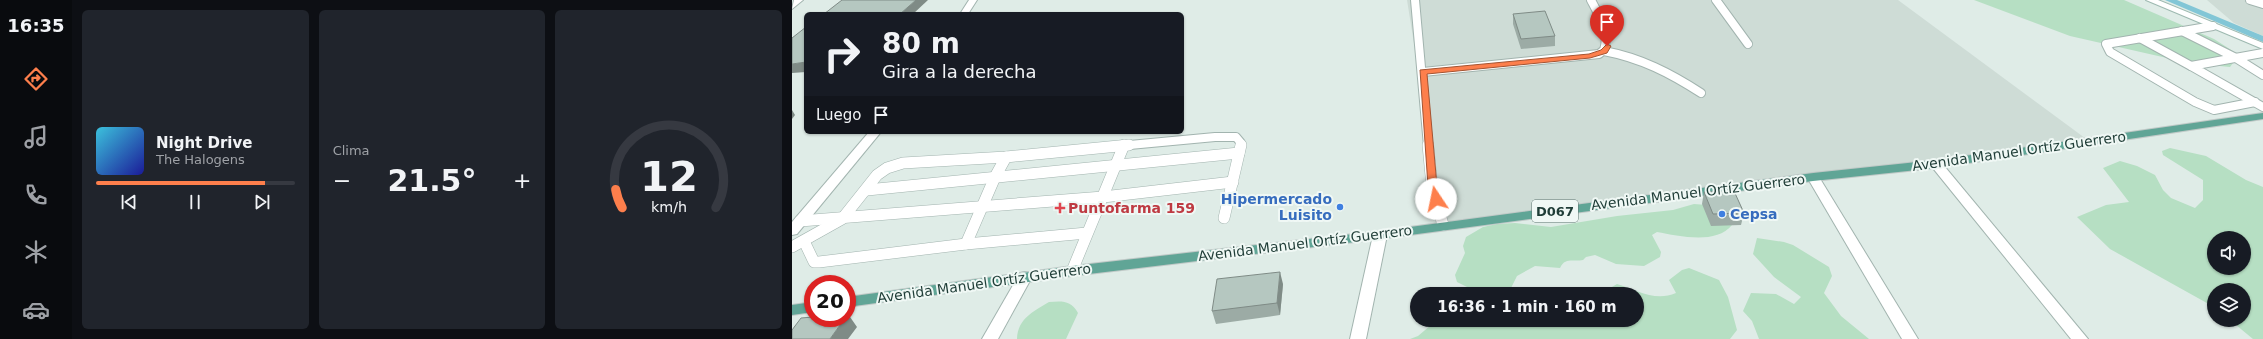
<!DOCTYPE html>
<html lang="es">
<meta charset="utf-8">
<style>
body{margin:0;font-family:"DejaVu Sans",sans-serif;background:#20242c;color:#f1f3f6;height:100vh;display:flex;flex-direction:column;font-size:15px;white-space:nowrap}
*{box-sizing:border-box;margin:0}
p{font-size:13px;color:#9ea1a6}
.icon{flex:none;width:22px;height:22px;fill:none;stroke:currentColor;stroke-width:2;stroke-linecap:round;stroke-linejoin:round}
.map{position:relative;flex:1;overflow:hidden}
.side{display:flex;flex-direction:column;gap:10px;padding:10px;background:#0d0f14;width:720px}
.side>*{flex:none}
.guide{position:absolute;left:12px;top:12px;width:380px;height:122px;border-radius:6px;box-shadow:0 1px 3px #0004;background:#171b24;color:#f1f3f6;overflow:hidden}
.fabs{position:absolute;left:1415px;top:231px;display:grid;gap:8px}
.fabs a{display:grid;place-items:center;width:44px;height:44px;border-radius:50%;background:#171b24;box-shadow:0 1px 3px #0004;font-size:20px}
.speed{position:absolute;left:12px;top:275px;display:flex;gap:8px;font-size:20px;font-weight:700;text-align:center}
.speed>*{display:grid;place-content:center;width:52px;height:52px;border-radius:50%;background:#171b24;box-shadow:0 1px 3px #0004;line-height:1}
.speed .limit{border:6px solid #d22;background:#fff;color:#111}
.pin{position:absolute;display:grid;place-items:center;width:34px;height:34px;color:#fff;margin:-41px -17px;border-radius:50% 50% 50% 0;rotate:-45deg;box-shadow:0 0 4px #0007}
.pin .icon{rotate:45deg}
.me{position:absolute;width:44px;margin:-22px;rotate:349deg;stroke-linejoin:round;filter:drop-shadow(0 0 3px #0008)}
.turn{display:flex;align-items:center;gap:14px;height:84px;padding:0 12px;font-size:18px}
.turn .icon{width:52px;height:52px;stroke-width:2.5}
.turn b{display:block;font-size:28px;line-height:34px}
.then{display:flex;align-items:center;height:38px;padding:0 12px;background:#0003;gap:8px;font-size:15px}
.big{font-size:30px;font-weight:700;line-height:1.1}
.side .card{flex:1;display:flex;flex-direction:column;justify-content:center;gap:6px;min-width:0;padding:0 14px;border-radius:6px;background:#20242c}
.side .dial{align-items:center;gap:0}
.dial svg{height:104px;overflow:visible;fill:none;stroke:#363941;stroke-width:7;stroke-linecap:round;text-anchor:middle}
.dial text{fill:#f1f3f6;stroke:none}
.song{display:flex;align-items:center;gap:12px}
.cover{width:48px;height:48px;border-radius:6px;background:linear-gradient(135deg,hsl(190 70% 55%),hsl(240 70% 35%))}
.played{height:4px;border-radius:2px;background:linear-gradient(90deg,#fd7f4c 85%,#363941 85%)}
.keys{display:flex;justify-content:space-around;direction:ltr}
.heat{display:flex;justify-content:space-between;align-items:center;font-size:22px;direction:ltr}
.side .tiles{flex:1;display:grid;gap:10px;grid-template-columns:repeat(3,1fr)}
.trip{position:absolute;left:618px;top:287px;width:234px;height:40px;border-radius:20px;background:#171b24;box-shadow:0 1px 3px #0004;font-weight:700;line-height:40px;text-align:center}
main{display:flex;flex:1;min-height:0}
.tabs{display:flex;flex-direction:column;width:72px;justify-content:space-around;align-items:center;background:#090b0e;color:#9ea1a6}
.tabs .icon{width:28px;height:28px}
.tabs .on{color:#fd7f4c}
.tabs b{font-size:18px;color:#f1f3f6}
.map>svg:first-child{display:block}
.built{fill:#cedcd6}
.green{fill:#b6dfc3;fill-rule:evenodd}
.water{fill:#82c6d6}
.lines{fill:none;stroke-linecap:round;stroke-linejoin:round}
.lane-far1-casing{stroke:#a2b4af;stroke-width:10}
.lane-casing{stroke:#a2b4af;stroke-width:12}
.street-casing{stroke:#a2b4af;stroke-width:2}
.secondary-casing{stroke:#9db9b0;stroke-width:2}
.primary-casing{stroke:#c0c9c7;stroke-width:2}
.lane-far1{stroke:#fff;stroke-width:8}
.lane{stroke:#fff;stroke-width:11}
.street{fill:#fff;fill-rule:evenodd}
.secondary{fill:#fff;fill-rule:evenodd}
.primary{fill:#60a596;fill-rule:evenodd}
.wall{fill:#9caba5}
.shaded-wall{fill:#7f8b86}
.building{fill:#b5c7c0;stroke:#7f8b86}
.route{fill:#fd7f4c;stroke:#a45331}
.shop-dot{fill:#3f7fe0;stroke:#f0f8f5;stroke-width:1.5}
.health-dot{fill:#e0444e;stroke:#f0f8f5;stroke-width:1.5}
.labels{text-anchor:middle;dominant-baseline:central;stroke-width:4;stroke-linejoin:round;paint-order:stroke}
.shield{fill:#f0f8f5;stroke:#5e7570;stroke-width:1}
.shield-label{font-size:13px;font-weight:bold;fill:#1f3d37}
.street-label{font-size:14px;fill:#1f3d37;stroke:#f0f8f5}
.shop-label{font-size:14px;font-weight:bold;fill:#366cbe;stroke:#f0f8f5;text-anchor:end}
.health-label{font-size:14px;font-weight:bold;fill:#be3a42;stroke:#f0f8f5;text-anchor:start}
</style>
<main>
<nav class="tabs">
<b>16:35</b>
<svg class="icon on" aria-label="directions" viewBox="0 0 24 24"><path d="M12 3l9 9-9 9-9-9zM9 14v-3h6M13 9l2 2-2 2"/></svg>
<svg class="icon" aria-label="music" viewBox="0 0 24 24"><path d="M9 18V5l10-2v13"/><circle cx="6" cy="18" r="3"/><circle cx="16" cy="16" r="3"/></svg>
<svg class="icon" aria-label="phone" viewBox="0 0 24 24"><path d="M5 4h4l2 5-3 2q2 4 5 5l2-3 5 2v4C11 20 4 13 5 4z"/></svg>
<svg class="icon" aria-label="climate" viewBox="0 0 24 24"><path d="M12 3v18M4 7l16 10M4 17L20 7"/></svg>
<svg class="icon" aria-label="car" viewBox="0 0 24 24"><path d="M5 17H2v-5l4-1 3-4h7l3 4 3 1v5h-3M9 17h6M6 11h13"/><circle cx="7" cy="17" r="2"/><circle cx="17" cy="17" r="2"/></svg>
</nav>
<section class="side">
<div class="tiles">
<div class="card">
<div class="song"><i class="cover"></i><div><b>Night Drive</b><p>The Halogens</p></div></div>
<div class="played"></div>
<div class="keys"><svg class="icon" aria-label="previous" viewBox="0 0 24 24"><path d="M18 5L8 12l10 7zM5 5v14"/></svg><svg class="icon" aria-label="pause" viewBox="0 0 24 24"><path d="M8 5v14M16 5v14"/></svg><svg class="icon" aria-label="next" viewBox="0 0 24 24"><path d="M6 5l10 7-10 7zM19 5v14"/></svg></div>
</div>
<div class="card"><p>Clima</p>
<div class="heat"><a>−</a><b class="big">21.5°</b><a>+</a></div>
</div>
<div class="card dial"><svg viewBox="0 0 100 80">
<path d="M14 69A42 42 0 1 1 86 69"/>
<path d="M14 69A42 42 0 0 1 9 55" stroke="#fd7f4c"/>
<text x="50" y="56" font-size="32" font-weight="700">12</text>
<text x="50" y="72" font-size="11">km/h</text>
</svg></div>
</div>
</section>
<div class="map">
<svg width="1471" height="339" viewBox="0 0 1471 339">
<rect width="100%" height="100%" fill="#dfece7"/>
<!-- built -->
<g class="built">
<polygon points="615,0 1106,0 1297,141 651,225"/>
<polygon points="1415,0 1471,0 1471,36 1442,23"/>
</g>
<!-- green -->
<g class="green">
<polygon points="1182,0 1332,0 1422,39 1447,55 1438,67 1397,63 1278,36"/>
<path d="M1378 148 1414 156 1454 180 1471 187V339H1461L1438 320H1452V290H1422V307L1318 249 1285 217 1314 205 1337 202 1311 168 1328 161 1345 166 1363 175 1371 190 1379 198 1403 208 1411 200V180L1371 155 1370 151ZM1422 238H1452V268H1422Z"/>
<path d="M902 204 915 205 940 225C924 245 887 236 865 232L860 235 869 252 868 257 852 266 824 264 803 255 794 257 791 260C781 262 773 257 768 268L743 266 725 276 719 288 715 289H679L665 282 663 275 673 253 671 246 674 237 691 227 705 224 723 223 759 227 825 216 881 210Z"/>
<polygon points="965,238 992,242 1001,245 1037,267 1040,276 1032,293 1049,316 1077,339 967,339 960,321 951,311 959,293 984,294 1002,304 1009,297 982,277 961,254"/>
<path d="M897 268 927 280 936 297 945 330 938 339H618L626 336 645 320H765L777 324 787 320H845V294H808L825 284C844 290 863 302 884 293L877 280 890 270Z"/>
<path d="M257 302C270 301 279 300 286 313L274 339H225C226 318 241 312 257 302Z"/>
</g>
<!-- water -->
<polygon class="water" points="1373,0 1385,0 1471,36 1471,42"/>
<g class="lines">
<!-- lane-far1 casing -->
<g class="lane-far1-casing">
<g id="lane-far1">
<polyline points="623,0 636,146"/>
<polyline points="924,0 956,44"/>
<polyline points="1458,0 1471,4"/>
<polyline points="1421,26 1314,44 1318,52 1403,102 1422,110 1463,102"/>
<polyline points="1390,31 1444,58 1471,75"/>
<polyline points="1348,38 1399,66"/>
<path d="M812 51C849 58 878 73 909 93"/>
<polyline points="1471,53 1399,66 1471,107"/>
<path d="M631 72 807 54 812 50C818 33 807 15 799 0"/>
<polyline points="327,146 423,137 444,137 449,143 448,146"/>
</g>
</g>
<!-- lane casing -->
<g class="lane-casing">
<g id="lane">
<polyline points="636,145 640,186 651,225"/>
<polyline points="75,190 447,153"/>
<polyline points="432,218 449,145"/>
<polyline points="8,221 311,197 441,182"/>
<polyline points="12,241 22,262 27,262 174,244 295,233"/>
<polyline points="174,244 203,177 214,157"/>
<polyline points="0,247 50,219 85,175 95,168 111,163 214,157 337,145"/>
<polyline points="280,271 332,145"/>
</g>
</g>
<!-- street casing -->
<g class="street-casing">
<g id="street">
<polygon points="2,0 11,0 0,9"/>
<polygon points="177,0 185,0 176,14 168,14"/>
<polygon points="77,132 89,132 5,234 0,235 0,222"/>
<polygon points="1144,160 1148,161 1296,339 1279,339 1140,167 1138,164 1140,161"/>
<polygon points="1021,173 1027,177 1126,339 1110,339 1015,177"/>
<polygon points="588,231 593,232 595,235 574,339 558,339 581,235 583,232"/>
<polygon points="233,272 238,273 240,277 206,339 190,339 228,273"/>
</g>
</g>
<!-- secondary casing -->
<g class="secondary-casing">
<polygon id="secondary" points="1354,0 1366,0 1471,43 1471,49"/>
</g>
<!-- primary casing -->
<g class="primary-casing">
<g id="primary">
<polygon points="1471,113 1471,119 1144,168 1021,181 588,239 280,276 55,307 55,297 280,266 588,231 1021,173 1144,160"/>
<polygon points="21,302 21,312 0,315 0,305"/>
</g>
</g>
<!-- lane-far1 -->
<use href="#lane-far1" class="lane-far1"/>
<!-- lane -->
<use href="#lane" class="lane"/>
<!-- street -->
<use href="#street" class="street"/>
<!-- secondary -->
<use href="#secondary" class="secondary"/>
<!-- primary -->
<use href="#primary" class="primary"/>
</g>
<!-- wall -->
<g class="wall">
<polygon points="721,14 763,36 763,46 729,49 721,24"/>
<polygon points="912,192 952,213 949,225 919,226 910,204"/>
<polygon points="491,284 488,315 424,324 420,311"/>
</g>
<!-- shaded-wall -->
<g class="shaded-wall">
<polygon points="124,0 136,0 121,14 108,14"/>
<polygon points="14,62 14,72 0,73 0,64"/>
<polygon points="0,110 3,115 0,119"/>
<polygon points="488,272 491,284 488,315 485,303"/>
<polygon points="56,314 65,327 56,339 38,339 53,318 55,318"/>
</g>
<!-- building -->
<g class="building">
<polygon points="50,0 124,0 108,14 32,14"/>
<polygon points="753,11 763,36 729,39 721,14"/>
<polygon points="14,27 14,62 0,64 0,38"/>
<polygon points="942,191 952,213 921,214 912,192"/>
<polygon points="488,272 485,303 420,311 425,279"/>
<polygon points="21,317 21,318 53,318 38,339 0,339 0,330 9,318"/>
</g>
<!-- route -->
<polygon class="route" points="815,44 819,46 815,53 798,58 635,74 645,186 649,199 644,202 640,201 636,186 628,70 797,54 809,50"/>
<!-- markers -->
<g class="shop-dot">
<circle cx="548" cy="207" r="4"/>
<circle cx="930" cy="214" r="4"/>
</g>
<path class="health-dot" d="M266 202h4v4h4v4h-4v4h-4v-4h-4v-4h4z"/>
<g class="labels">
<!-- shield labels -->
<rect class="shield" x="740" y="200" width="46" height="22" rx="3"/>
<g class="shield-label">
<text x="763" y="211">D067</text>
</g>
<!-- street labels -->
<g class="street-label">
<text transform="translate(1227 151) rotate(-8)">Avenida Manuel Ortíz Guerrero</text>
<text transform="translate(906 192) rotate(-7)">Avenida Manuel Ortíz Guerrero</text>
<text transform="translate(513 243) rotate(-7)">Avenida Manuel Ortíz Guerrero</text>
<text transform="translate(192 283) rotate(-8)">Avenida Manuel Ortíz Guerrero</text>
</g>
<!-- shop labels -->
<g class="shop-label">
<text x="540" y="199">Hipermercado<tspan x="540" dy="16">Luisito</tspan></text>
<text x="938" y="214" text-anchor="start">Cepsa</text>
</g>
<!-- health labels -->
<g class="health-label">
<text x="276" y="208">Puntofarma 159</text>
</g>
</g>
</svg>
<div class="fabs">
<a><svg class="icon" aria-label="sound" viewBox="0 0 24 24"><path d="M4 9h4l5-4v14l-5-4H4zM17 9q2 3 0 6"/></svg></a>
<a><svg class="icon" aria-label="layers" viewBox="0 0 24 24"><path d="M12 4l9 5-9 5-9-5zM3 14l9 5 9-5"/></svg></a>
</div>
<div class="speed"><div class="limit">20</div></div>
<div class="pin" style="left:815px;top:46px;background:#d93025"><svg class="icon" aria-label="arrive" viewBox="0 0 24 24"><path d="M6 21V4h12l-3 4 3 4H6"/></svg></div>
<svg class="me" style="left:644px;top:199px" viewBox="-20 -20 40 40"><circle r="19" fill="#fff"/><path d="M0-13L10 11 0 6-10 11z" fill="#fd7f4c"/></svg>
<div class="trip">16:36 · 1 min · 160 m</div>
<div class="guide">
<div class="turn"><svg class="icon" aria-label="right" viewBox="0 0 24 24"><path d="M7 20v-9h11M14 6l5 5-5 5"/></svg><div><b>80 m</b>Gira a la derecha</div></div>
<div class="then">Luego<svg class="icon" aria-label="arrive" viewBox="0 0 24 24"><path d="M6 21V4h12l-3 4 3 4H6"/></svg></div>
</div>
</div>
</main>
